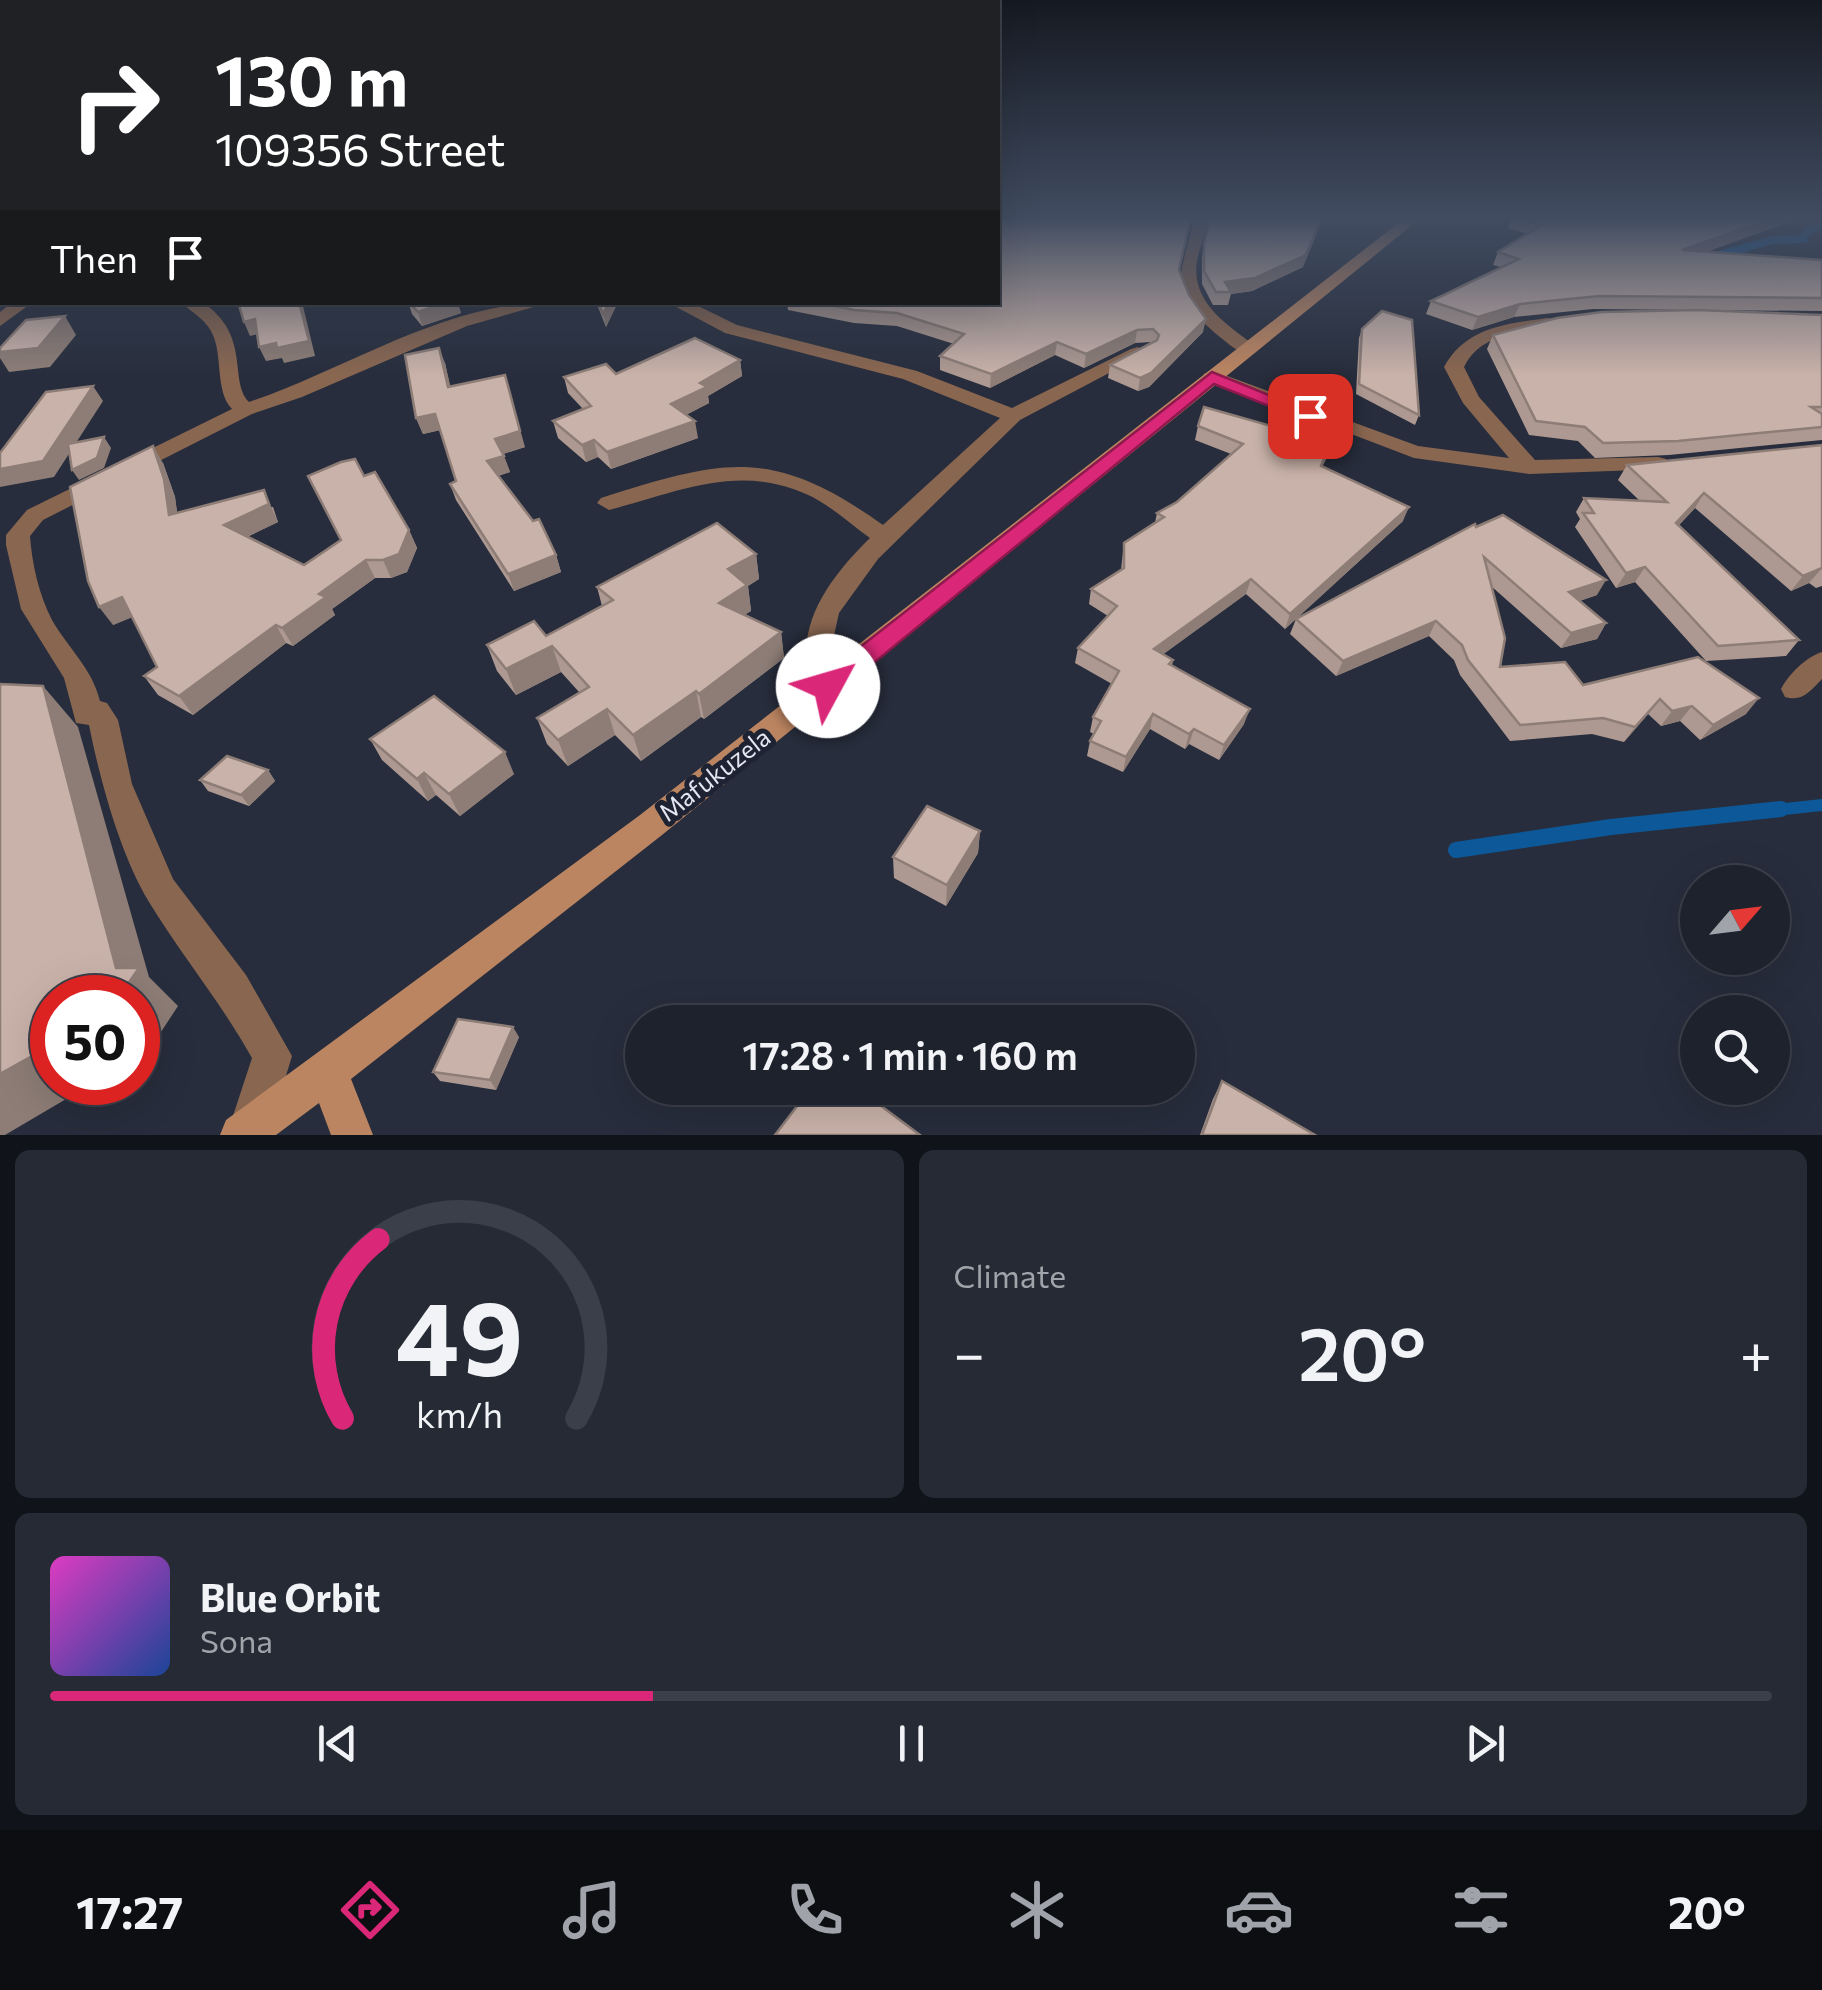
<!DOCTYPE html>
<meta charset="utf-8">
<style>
body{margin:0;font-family:Commissioner,sans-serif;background:#252a35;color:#f1f3f6;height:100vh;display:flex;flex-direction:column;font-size:38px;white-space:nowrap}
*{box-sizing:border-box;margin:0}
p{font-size:32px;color:#a0a4aa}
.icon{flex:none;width:55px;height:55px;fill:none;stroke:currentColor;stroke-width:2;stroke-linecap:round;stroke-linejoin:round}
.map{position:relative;height:1135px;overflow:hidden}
.drawer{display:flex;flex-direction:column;gap:15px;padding:15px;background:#101319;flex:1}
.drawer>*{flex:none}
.top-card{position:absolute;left:0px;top:0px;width:1000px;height:305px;box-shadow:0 10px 40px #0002,0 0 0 2px #3b3f49;background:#202124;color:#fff;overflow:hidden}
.needle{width:65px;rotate:62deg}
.tools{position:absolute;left:1680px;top:865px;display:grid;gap:20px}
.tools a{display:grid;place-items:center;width:110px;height:110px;border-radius:50%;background:#1d222d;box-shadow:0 10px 40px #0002,0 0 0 2px #3b3f49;font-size:50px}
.speed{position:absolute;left:30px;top:975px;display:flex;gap:20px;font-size:50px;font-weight:700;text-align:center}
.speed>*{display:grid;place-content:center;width:130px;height:130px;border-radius:50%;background:#1d222d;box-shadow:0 10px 40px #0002,0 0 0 2px #3b3f49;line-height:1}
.speed .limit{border:15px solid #d22;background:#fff;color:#111}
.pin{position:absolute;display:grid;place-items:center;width:85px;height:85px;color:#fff;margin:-42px;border-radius:20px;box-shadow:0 5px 15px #0006}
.me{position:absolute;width:110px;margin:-55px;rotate:51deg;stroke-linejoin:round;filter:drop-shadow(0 0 8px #0008)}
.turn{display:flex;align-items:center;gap:35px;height:210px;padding:0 50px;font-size:45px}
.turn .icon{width:130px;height:130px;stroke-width:2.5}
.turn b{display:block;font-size:70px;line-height:85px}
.then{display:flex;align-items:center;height:95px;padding:0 50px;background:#0003;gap:20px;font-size:38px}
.big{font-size:75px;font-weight:600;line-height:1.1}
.drawer .tile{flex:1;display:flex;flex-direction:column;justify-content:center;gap:15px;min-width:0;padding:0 35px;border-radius:15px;background:#252a35}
.drawer .dial{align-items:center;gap:0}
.dial svg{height:260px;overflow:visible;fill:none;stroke:#3b3f49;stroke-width:7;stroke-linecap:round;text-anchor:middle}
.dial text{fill:#f1f3f6;stroke:none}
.song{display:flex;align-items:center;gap:30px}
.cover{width:120px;height:120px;border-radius:15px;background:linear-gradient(135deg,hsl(310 70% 55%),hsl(220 70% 35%))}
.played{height:10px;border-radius:5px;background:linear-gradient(90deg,#db2777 35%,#3b3f49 35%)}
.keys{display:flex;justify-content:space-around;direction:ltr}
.heat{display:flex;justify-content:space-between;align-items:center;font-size:55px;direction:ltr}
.drawer .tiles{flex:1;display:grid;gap:15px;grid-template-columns:1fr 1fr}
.tile:last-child{grid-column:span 2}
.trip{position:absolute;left:625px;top:1005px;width:570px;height:100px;border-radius:50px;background:#1d222d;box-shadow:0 10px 40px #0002,0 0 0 2px #3b3f49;font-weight:600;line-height:100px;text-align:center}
.menu{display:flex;height:160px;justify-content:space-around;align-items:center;background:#0c0e12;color:#a0a4aa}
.menu .icon{width:70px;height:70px}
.menu .current{color:#db2777}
.menu b{font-size:45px;color:#f1f3f6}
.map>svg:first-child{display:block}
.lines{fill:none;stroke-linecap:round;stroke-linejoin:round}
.stream-far2{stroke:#0d5898;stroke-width:8}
.stream-far1{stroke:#0d5898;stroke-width:12}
.stream{stroke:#0d5898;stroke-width:16}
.street{fill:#896650;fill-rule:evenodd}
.secondary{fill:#bc8561;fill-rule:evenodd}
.wall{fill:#ad9991}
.shaded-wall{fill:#8d7d76}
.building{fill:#c9b2a9;stroke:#8d7d76;stroke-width:2.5}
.route{fill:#db2777;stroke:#8e194d;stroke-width:2.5}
.labels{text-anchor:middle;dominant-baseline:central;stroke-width:10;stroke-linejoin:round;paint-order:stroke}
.street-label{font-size:25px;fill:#e3e7f2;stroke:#1d2332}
</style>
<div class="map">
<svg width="1822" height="1135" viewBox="0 0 1822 1135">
<rect width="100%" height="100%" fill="#272d3c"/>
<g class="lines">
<!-- stream-far2 -->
<polyline class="stream-far2" points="1711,257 1773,240 1804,239 1806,232 1822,224"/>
<!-- stream-far1 -->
<polyline class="stream-far1" points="1757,812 1822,805"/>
<!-- stream -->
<polyline class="stream" points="1456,850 1611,827 1781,809"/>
<!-- street -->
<g class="street">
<path d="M1194 217H1208C1207 231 1201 243 1198 256 1188 299 1223 322 1254 345V353C1239 355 1230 345 1220 337 1161 289 1183 277 1194 217Z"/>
<polygon points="13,302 33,302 0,326 0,312"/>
<path d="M181 302H202C252 335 228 381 249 402 347 369 445 302 551 302L467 326 302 397 252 414 43 520 30 536C32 564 39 595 52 620 68 648 92 668 100 701L107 703 118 720 132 784 173 879 246 975 292 1056 268 1135H232L229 1128 252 1058C220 1001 182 956 149 902 120 854 100 780 89 725L76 723 64 678 21 609 6 545V535L27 510 232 409C214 390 224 354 211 331 204 318 191 312 181 302Z"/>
<path d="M667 302H690L737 325 917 371 1012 408 1131 349 1138 347 1147 353 1020 420 878 559 839 613 833 640 842 686 838 694 828 697 818 694C785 635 829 578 870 538 849 523 829 504 806 494 738 463 675 493 609 510L597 503 601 498C725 459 772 446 883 525L1000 418 903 379 725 333Z"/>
<path d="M1547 318 1553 319V327C1520 334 1481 332 1464 367L1479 397 1535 460 1658 457 1666 459 1669 464 1666 469 1529 474 1414 458 1202 377 1205 373H1219L1418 446 1509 458 1463 403 1444 367C1466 327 1506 324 1547 318Z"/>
<path d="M1822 652V679C1810 691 1803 702 1785 697L1781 689C1789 674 1806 657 1822 652Z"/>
</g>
<!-- secondary -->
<polygon class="secondary" points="1406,217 1422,217 662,835 351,1079 373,1135 331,1135 319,1103 276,1135 220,1135 226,1120 640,815"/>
</g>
<!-- wall -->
<g class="wall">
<polygon points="1210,217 1303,267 1252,291 1231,294 1228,305 1213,305 1202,284 1202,257"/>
<polygon points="1512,217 1803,217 1706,252 1822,260 1822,311 1593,309 1514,317 1472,330 1426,314 1431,301 1501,267 1493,265 1498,252 1528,234 1508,228"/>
<polygon points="1180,270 1203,332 1149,387 1138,391 1108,378 1110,365 1151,342 1135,343 1084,368 1055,355 990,388 940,370 940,356 954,344 897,326 854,323 788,310 787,302 998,302"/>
<polygon points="408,302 457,302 461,313 422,326 412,314"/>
<polygon points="596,302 618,302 606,327"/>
<polygon points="1822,315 1822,440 1669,455 1595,458 1578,441 1529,435 1487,349 1493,335"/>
<polygon points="1362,329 1419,415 1415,425 1356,394 1359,338"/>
<polygon points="740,360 742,376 708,396 709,403 686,415 698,438 611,469 598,457 586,462 558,438 553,421 583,409 568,393 564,377 616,374"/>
<polygon points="445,363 450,387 525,447 503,454 510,472 498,476 556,555 561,572 514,591 456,500 450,484 456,481 440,430 423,434 416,418"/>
<polygon points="1198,426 1327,457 1322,467 1403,521 1297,618 1476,527 1597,595 1579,601 1606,623 1597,639 1561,648 1491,586 1500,667 1583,685 1746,714 1700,740 1680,721 1661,726 1648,714 1624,742 1592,734 1510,741 1460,675 1454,660 1429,636 1336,676 1290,634 1296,619 1285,629 1246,594 1163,654 1173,660 1172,666 1244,724 1219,760 1189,744 1185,749 1150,729 1123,772 1087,756 1090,741 1094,734 1090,732 1093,717 1112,684 1075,663 1078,648 1108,616 1089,604 1091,589 1121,570 1124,543 1155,523 1157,513 1177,502 1231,454 1195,440"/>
<polygon points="1822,445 1822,586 1816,588 1809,583 1791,591 1695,508 1679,525 1799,640 1786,656 1706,661 1635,582 1616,588 1575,527 1580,519 1576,512 1584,498 1640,501 1618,480 1627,465"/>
<polygon points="163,463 175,497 177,513 273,507 278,522 247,537 304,565 341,540 364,476 409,530 417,548 407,572 391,578 375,578 332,609 335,615 293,646 286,643 193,715 158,695 144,676 157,667 132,617 113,625"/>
<polygon points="756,554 759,579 748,586 751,611 744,615 781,632 784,658 704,719 701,717 641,761 615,735 568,766 547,744 537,718 579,692 561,672 516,695 497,671 487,645 546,636 602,606 597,587"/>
<polygon points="370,739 514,774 460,816 436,795 428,801 382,760"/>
<polygon points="268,770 275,781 249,806 208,791 200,780"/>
<polygon points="980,831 978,853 946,906 894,878 893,857"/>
<polygon points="519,1037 496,1090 440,1081 433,1072"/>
<polygon points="1222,1081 1315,1135 1200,1135 1213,1099"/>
</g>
<!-- shaded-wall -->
<g class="shaded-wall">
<polygon points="1322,217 1324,217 1303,267 1252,291 1231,294 1225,282"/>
<polygon points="1777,217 1803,217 1676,262 1682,250"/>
<polygon points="299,302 302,302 315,356 284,363 282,358 266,361 259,347 276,343"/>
<polygon points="448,302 457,302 461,313 422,326 418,312"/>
<polygon points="609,302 618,302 606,327 603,314"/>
<polygon points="1520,304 1514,317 1472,330 1478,317"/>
<polygon points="65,316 76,335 50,367 9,372 0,358 0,352"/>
<polygon points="255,319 262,333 250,336 244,322"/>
<polygon points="1206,319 1203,332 1149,387 1138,391 1140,378"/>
<polygon points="1137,330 1135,343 1084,368 1086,354"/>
<polygon points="1057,342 1055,355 990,388 991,374"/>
<polygon points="439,348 445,363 454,402 448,387"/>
<polygon points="740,360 742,376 708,396 709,403 674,421 671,404 700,383"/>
<polygon points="505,375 525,447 500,455 495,439"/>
<polygon points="93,386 103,401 54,477 0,487 0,469"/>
<polygon points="435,414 441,430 423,434 416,418"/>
<polygon points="695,421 698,438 611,469 607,452"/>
<polygon points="104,437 111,448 104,468 79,480 72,470"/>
<polygon points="594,440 598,457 586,462 582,445"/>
<polygon points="153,446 163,463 175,497 180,533 169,515"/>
<polygon points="504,456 510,472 492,477 487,461"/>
<polygon points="264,490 278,522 234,543 224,525"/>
<polygon points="1704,493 1695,508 1667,538 1676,523"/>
<polygon points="1409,507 1403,521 1285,629 1290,614"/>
<polygon points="409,530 417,548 407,572 391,578 383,560"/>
<polygon points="756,554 759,579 748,586 751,611 723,628 719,603 728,569"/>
<polygon points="556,555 561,572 514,591 508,574"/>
<polygon points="366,560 375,578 332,609 335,615 293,646 282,628 319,594"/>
<polygon points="1645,567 1635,582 1616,588 1626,573"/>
<polygon points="1822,568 1809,583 1791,591 1803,576"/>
<polygon points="1251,579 1246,594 1150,664 1154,649"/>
<polygon points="1606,580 1597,595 1560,608 1569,592"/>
<polygon points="122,597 135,616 113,625 99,607"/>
<polygon points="1436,621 1429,636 1336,676 1343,661"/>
<polygon points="1606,623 1597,639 1561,648 1571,633"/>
<polygon points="276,625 286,643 193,715 179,696"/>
<polygon points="781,632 784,658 704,719 699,694"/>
<polygon points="552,646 561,672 516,695 506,669"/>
<polygon points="43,686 78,727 149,977 178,1006 138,1067 138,998 118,998 116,968"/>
<polygon points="696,691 701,717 641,761 633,735"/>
<polygon points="1759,698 1746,714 1700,740 1713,725"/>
<polygon points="1660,699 1648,714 1624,742 1635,727"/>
<polygon points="1692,706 1680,721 1661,726 1672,711"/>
<polygon points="607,709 615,735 568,766 558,740"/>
<polygon points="1250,709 1244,724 1219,760 1224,745"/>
<polygon points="1153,714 1150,729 1123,772 1126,757"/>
<polygon points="1194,729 1189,744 1185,749 1189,734"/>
<polygon points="505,752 514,774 460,816 449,794"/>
<polygon points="268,770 275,781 249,806 241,795"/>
<polygon points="424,773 436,795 428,801 417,779"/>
<polygon points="980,831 978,853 946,906 947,885"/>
<polygon points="513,1027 519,1037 496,1090 490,1080"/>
<polygon points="52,1043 52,1082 95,1082 5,1135 0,1135 0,1074"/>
</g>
<!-- building -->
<g class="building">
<polygon points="998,217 1191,217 1179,270 1189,295 1206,319 1151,373 1140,378 1110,365 1157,340 1159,335 1153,329 1137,330 1086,354 1057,342 991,374 940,356 964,334 897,313 854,310 816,302 998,302"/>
<polygon points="1210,217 1322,217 1306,255 1255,278 1225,282 1231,292 1216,292 1204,271 1204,245"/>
<polygon points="1514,217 1777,217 1682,250 1822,260 1822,298 1599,296 1520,304 1478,317 1431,301 1519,259 1498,252 1542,225"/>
<polygon points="238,302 299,302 309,341 277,348 276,343 259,347 255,319 244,322"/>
<polygon points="409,302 448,302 418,312"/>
<polygon points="598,302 609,302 603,314"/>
<polygon points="1697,310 1822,315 1822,407 1811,407 1822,414 1822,427 1678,441 1603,443 1585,427 1536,421 1493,335 1557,318 1602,312"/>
<polygon points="1382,311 1412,320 1419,415 1359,384 1362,329"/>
<polygon points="65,316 38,348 0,352 0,348 26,320"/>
<polygon points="695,338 740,360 700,383 707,387 671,404 695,421 607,452 594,440 582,445 553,421 591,406 564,377 606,364 616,374"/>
<polygon points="439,348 448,387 505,375 520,431 495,439 504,456 487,461 533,521 539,519 556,555 508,574 450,484 456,481 435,414 416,418 405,355"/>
<polygon points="93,386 43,461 0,469 0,453 46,392"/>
<polygon points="1204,407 1331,443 1321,466 1409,507 1290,614 1251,579 1154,649 1173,660 1169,664 1250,709 1224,745 1194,729 1189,734 1153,714 1126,757 1090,741 1101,721 1093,717 1119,671 1078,648 1117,606 1091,589 1124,568 1124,543 1164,517 1157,513 1177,502 1243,444 1198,426"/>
<polygon points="104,437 97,458 72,470 68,444"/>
<polygon points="1822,445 1822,568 1803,576 1704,493 1676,523 1799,640 1718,646 1645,567 1626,573 1583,513 1594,513 1584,498 1667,502 1627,465"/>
<polygon points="153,446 164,479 169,515 264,490 269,504 224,525 304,565 341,540 308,476 341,462 355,459 364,476 375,472 409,530 399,554 383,560 366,560 319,594 326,597 282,628 276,625 179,696 144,676 157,667 122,597 99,607 88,581 70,487"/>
<polygon points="1503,515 1606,580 1569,592 1606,623 1571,633 1484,557 1505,638 1500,667 1565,662 1583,685 1698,657 1759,698 1713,725 1692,706 1672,711 1660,699 1635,727 1603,718 1520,725 1468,660 1462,645 1436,621 1343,661 1296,619 1475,524 1476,527"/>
<polygon points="717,523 756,554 728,569 747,585 719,603 781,632 699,694 696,691 633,735 607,709 558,740 537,718 589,687 552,646 506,669 487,645 534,621 546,636 613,600 597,587"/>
<polygon points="0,684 43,686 116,968 139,968 118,998 52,998 52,1043 50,1046 0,1074"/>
<polygon points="434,696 505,752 449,794 424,773 417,779 370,739"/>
<polygon points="227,756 268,770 241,795 200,780"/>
<polygon points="927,806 980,831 947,885 893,857"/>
<polygon points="458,1019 513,1027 490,1080 433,1072"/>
<polygon points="1222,1081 1315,1135 1202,1135"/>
<polygon points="811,1088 857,1088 920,1135 775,1135"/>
</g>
<!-- sky -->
<linearGradient id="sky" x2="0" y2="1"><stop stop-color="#151921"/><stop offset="0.58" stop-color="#414c61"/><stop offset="1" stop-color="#414c61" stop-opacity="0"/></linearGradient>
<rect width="1822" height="376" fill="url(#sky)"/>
<!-- route -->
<polygon class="route" points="1212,372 1320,416 1317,420 1304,420 1214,384 837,693 819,693 815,686 819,679"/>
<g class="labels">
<!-- street labels -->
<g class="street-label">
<text transform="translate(714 774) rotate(-38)">Mafukuzela</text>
</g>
</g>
</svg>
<div class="tools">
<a><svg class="needle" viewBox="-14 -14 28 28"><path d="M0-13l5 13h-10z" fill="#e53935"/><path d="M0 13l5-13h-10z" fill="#a0a4aa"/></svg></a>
<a><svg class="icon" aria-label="search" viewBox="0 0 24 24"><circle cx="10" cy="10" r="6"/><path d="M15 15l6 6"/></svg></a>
</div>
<div class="speed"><div class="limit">50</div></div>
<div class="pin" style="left:1310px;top:416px;background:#d93025"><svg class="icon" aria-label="arrive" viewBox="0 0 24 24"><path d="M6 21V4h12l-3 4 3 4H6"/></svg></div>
<svg class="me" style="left:828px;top:686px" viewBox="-20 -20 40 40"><circle r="19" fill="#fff"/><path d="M0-13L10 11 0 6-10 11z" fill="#db2777"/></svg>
<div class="trip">17:28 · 1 min · 160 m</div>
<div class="top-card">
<div class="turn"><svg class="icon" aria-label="right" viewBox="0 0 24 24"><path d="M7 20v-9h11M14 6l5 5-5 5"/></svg><div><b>130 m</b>109356 Street</div></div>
<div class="then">Then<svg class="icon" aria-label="arrive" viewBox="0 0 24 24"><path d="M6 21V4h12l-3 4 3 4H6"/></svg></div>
</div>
</div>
<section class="drawer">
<div class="tiles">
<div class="tile dial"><svg viewBox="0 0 100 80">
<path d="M14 69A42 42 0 1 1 86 69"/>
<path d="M14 69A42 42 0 0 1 25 14" stroke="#db2777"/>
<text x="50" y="56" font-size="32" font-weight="700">49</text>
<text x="50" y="72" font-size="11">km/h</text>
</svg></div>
<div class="tile"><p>Climate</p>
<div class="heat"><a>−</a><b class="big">20°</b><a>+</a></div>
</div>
<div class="tile">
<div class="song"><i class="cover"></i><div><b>Blue Orbit</b><p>Sona</p></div></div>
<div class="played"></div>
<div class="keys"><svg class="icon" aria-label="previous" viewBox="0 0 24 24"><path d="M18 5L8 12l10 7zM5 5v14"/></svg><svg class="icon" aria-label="pause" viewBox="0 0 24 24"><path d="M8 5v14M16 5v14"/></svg><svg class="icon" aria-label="next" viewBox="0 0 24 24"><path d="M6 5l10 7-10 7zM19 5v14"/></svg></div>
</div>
</div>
</section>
<nav class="menu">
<b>17:27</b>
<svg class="icon current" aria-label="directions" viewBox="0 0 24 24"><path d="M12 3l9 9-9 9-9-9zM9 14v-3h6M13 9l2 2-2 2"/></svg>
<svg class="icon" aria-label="music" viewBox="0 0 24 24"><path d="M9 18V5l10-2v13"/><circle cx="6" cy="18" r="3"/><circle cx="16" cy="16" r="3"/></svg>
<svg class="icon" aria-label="phone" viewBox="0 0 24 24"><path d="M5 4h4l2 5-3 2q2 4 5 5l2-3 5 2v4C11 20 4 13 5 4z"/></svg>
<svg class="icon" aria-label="climate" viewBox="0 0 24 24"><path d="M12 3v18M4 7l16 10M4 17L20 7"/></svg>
<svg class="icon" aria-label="car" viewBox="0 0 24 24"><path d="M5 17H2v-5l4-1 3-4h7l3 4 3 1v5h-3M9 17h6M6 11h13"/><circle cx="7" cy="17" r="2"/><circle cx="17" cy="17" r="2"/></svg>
<svg class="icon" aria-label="filters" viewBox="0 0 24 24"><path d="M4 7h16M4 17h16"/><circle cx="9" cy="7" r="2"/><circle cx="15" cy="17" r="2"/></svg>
<b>20°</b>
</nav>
